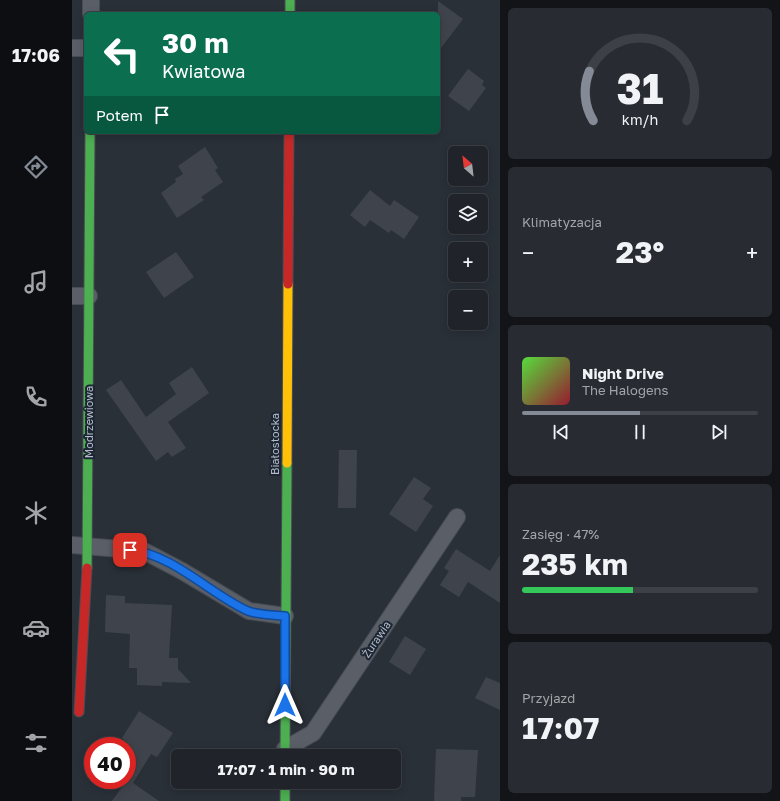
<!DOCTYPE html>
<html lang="pl">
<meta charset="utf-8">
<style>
body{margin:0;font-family:"Golos Text",sans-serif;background:#282c32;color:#f1f3f6;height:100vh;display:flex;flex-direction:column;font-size:15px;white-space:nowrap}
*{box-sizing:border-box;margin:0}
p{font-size:13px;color:#a2a4a8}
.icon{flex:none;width:22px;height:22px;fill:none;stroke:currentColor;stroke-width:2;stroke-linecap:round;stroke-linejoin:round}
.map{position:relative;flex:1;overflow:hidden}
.panel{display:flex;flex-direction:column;gap:8px;padding:8px;background:#121417;width:280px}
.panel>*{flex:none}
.top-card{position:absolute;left:12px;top:12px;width:356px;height:122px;border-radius:6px;box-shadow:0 2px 10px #0003,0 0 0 1px #3d4147;background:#0b6e4f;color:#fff;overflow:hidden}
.needle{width:26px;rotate:332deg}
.controls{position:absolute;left:376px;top:146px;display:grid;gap:8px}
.controls a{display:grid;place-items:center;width:40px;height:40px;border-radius:6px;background:#20242a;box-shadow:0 2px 10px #0003,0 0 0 1px #3d4147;font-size:20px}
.speed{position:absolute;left:12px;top:737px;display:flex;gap:8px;font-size:20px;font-weight:700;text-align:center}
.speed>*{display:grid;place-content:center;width:52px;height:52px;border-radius:50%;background:#20242a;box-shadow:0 2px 10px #0003,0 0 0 1px #3d4147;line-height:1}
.speed .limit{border:6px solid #d22;background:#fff;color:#111}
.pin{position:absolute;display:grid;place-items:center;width:34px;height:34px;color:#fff;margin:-17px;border-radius:8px;box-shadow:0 2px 6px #0006}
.me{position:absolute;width:44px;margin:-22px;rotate:0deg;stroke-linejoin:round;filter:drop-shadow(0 0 3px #0008)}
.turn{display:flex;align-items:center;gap:14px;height:84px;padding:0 12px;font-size:18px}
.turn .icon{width:52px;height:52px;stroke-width:2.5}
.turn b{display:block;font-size:28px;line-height:34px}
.then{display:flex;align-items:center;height:38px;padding:0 12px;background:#0003;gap:8px;font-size:15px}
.big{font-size:30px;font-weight:700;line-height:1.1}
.panel .card{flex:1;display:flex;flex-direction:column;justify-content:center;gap:6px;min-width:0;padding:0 14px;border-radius:6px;background:#282c32}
.panel .dial{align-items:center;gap:0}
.dial svg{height:104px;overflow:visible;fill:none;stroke:#3d4147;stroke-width:7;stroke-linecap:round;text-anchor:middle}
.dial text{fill:#f1f3f6;stroke:none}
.song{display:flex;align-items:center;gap:12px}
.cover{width:48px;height:48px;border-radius:6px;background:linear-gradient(135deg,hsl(110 70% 55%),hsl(350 70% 35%))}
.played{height:4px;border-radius:2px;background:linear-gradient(90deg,#848b96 50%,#3d4147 50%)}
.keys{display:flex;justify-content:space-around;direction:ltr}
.heat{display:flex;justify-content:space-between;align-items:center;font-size:22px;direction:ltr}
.charge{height:6px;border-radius:3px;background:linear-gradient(90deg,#34c759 47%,#3d4147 0)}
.trip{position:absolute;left:99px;top:749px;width:230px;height:40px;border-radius:6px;background:#20242a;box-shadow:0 2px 10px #0003,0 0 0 1px #3d4147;font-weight:700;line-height:40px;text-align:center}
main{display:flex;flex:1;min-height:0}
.dock{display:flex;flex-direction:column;width:72px;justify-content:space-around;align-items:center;background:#0d0e11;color:#a2a4a8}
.dock .icon{width:28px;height:28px}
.dock .current{color:#848b96}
.dock b{font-size:18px;color:#f1f3f6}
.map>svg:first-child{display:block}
.building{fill:#3f444c}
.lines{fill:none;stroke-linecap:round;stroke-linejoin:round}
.street-casing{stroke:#484c55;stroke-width:18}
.fast-casing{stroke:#484c55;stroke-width:11}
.slow-casing{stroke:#484c55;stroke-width:11}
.jam-casing{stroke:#484c55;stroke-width:11}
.street{stroke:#5a5e66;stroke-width:16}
.fast{stroke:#4caf50;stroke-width:9}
.slow{stroke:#ffc107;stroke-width:9}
.jam{stroke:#c62828;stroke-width:9}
.route-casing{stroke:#114b97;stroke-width:10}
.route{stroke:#1a73e8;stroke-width:7}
.labels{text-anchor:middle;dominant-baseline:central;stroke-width:4;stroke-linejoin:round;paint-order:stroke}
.street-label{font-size:11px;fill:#b4bcc9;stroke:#1d2633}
</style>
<main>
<nav class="dock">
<b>17:06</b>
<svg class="icon current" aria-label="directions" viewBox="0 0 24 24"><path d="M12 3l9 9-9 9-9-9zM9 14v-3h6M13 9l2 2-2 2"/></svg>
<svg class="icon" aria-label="music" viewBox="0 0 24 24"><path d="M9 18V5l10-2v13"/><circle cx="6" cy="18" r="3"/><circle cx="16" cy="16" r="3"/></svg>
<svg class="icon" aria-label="phone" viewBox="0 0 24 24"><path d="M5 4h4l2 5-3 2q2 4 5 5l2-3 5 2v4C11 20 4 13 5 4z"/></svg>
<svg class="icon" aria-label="climate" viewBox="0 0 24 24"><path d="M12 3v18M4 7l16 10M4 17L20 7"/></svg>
<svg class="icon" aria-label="car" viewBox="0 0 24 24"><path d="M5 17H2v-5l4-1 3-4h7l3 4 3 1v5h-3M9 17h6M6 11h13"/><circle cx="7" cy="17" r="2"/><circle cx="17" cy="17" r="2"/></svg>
<svg class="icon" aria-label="filters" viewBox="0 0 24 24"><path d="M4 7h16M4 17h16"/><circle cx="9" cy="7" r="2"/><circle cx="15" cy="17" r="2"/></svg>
</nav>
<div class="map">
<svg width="428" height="801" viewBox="0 0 428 801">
<rect width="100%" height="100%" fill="#2a3038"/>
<!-- building -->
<g class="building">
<polygon points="366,1 391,19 366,52"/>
<polygon points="396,69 412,81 410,85 414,88 397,111 376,96"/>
<polygon points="133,147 146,168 143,170 151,182 129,197 132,200 105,218 89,193 104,182 103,179 111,174 106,166"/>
<polygon points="298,190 318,206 322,200 347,217 332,239 319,230 317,233 298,220 293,227 278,215"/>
<polygon points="104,252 122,277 92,298 74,272"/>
<polygon points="120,367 137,393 96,422 114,448 100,457 96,452 84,461 34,390 49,380 74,417 104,394 97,383"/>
<polygon points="267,450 285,450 284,508 266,508"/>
<polygon points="342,477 359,488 351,499 361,506 344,532 317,514"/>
<polygon points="384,549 418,571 428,555 428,603 396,582 387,597 368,585 377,571 372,568"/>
<polygon points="34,595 53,596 53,603 100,605 97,658 106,658 106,669 119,683 90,682 90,686 65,685 65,668 57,668 58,634 33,632"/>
<polygon points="333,636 354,649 338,675 317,662"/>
<polygon points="414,677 428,683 428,710 403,698"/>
<polygon points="67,711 101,733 85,757 79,754 61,783 87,801 40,801 55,780 56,743 50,738"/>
<polygon points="364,749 406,750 403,797 389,797 389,801 362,801"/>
</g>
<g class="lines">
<!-- street casing -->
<g class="street-casing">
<g id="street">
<polyline points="19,14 19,0"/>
<polyline points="0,48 14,48"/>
<polyline points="0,296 17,296"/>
<polyline points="0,545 72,551 110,571 177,611 213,616"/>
<polyline points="213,749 241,733 385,517"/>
</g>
</g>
<!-- fast casing -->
<g class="fast-casing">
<g id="fast">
<polyline points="218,0 218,14"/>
<polyline points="15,568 18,132"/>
<polyline points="213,756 215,463"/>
<polyline points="213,782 213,801"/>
</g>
</g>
<!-- slow casing -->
<g class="slow-casing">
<polyline id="slow" points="215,463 216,284"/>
</g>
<!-- jam casing -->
<g class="jam-casing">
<g id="jam">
<polyline points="216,284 217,132"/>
<polyline points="7,712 15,568"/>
</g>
</g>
<!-- street -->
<use href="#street" class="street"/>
<!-- fast -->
<use href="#fast" class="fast"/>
<!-- slow -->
<use href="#slow" class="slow"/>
<!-- jam -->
<use href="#jam" class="jam"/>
</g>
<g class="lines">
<!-- route casing -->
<g class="route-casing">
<path id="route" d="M58 550C101 554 138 594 176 611 186 615 202 615 213 616V705"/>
</g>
<!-- route -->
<use href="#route" class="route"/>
</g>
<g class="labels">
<!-- street labels -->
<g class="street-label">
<text transform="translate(16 422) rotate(-90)">Modrzewiowa</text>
<text transform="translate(202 444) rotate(-90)">Białostocka</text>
<text transform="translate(304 639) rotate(-56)">Żurawia</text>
</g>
</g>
</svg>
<div class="controls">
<a><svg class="needle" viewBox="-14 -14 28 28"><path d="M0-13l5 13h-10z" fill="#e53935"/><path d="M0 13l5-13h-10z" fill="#a2a4a8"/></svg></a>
<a><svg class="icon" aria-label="layers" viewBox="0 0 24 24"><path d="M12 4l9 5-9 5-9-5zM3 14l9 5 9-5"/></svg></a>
<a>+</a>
<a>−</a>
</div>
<div class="speed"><div class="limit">40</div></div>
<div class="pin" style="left:58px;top:550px;background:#d93025"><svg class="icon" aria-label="arrive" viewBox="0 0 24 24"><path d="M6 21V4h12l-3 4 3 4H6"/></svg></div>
<svg class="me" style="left:213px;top:705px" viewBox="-20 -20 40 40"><path d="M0-17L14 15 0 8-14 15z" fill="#1a73e8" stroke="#fff" stroke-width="4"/></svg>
<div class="trip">17:07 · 1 min · 90 m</div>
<div class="top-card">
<div class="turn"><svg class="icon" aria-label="left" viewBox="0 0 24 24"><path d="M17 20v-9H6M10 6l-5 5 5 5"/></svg><div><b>30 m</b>Kwiatowa</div></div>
<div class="then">Potem<svg class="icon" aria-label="arrive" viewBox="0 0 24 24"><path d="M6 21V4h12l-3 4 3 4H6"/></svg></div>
</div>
</div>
<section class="panel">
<div class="card dial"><svg viewBox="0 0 100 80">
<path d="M14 69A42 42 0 1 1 86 69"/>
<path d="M14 69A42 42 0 0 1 11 31" stroke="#848b96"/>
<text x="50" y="56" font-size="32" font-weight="700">31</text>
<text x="50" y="72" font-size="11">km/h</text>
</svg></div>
<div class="card"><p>Klimatyzacja</p>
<div class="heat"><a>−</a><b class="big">23°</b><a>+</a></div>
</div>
<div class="card">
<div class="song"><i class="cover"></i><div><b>Night Drive</b><p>The Halogens</p></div></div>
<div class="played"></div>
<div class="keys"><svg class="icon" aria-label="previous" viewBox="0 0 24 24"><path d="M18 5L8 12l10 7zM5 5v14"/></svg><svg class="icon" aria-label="pause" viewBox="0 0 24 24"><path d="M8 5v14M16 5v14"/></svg><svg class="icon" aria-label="next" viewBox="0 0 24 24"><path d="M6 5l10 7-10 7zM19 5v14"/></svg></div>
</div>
<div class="card"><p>Zasięg · 47%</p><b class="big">235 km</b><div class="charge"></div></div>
<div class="card"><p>Przyjazd</p><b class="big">17:07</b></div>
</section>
</main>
